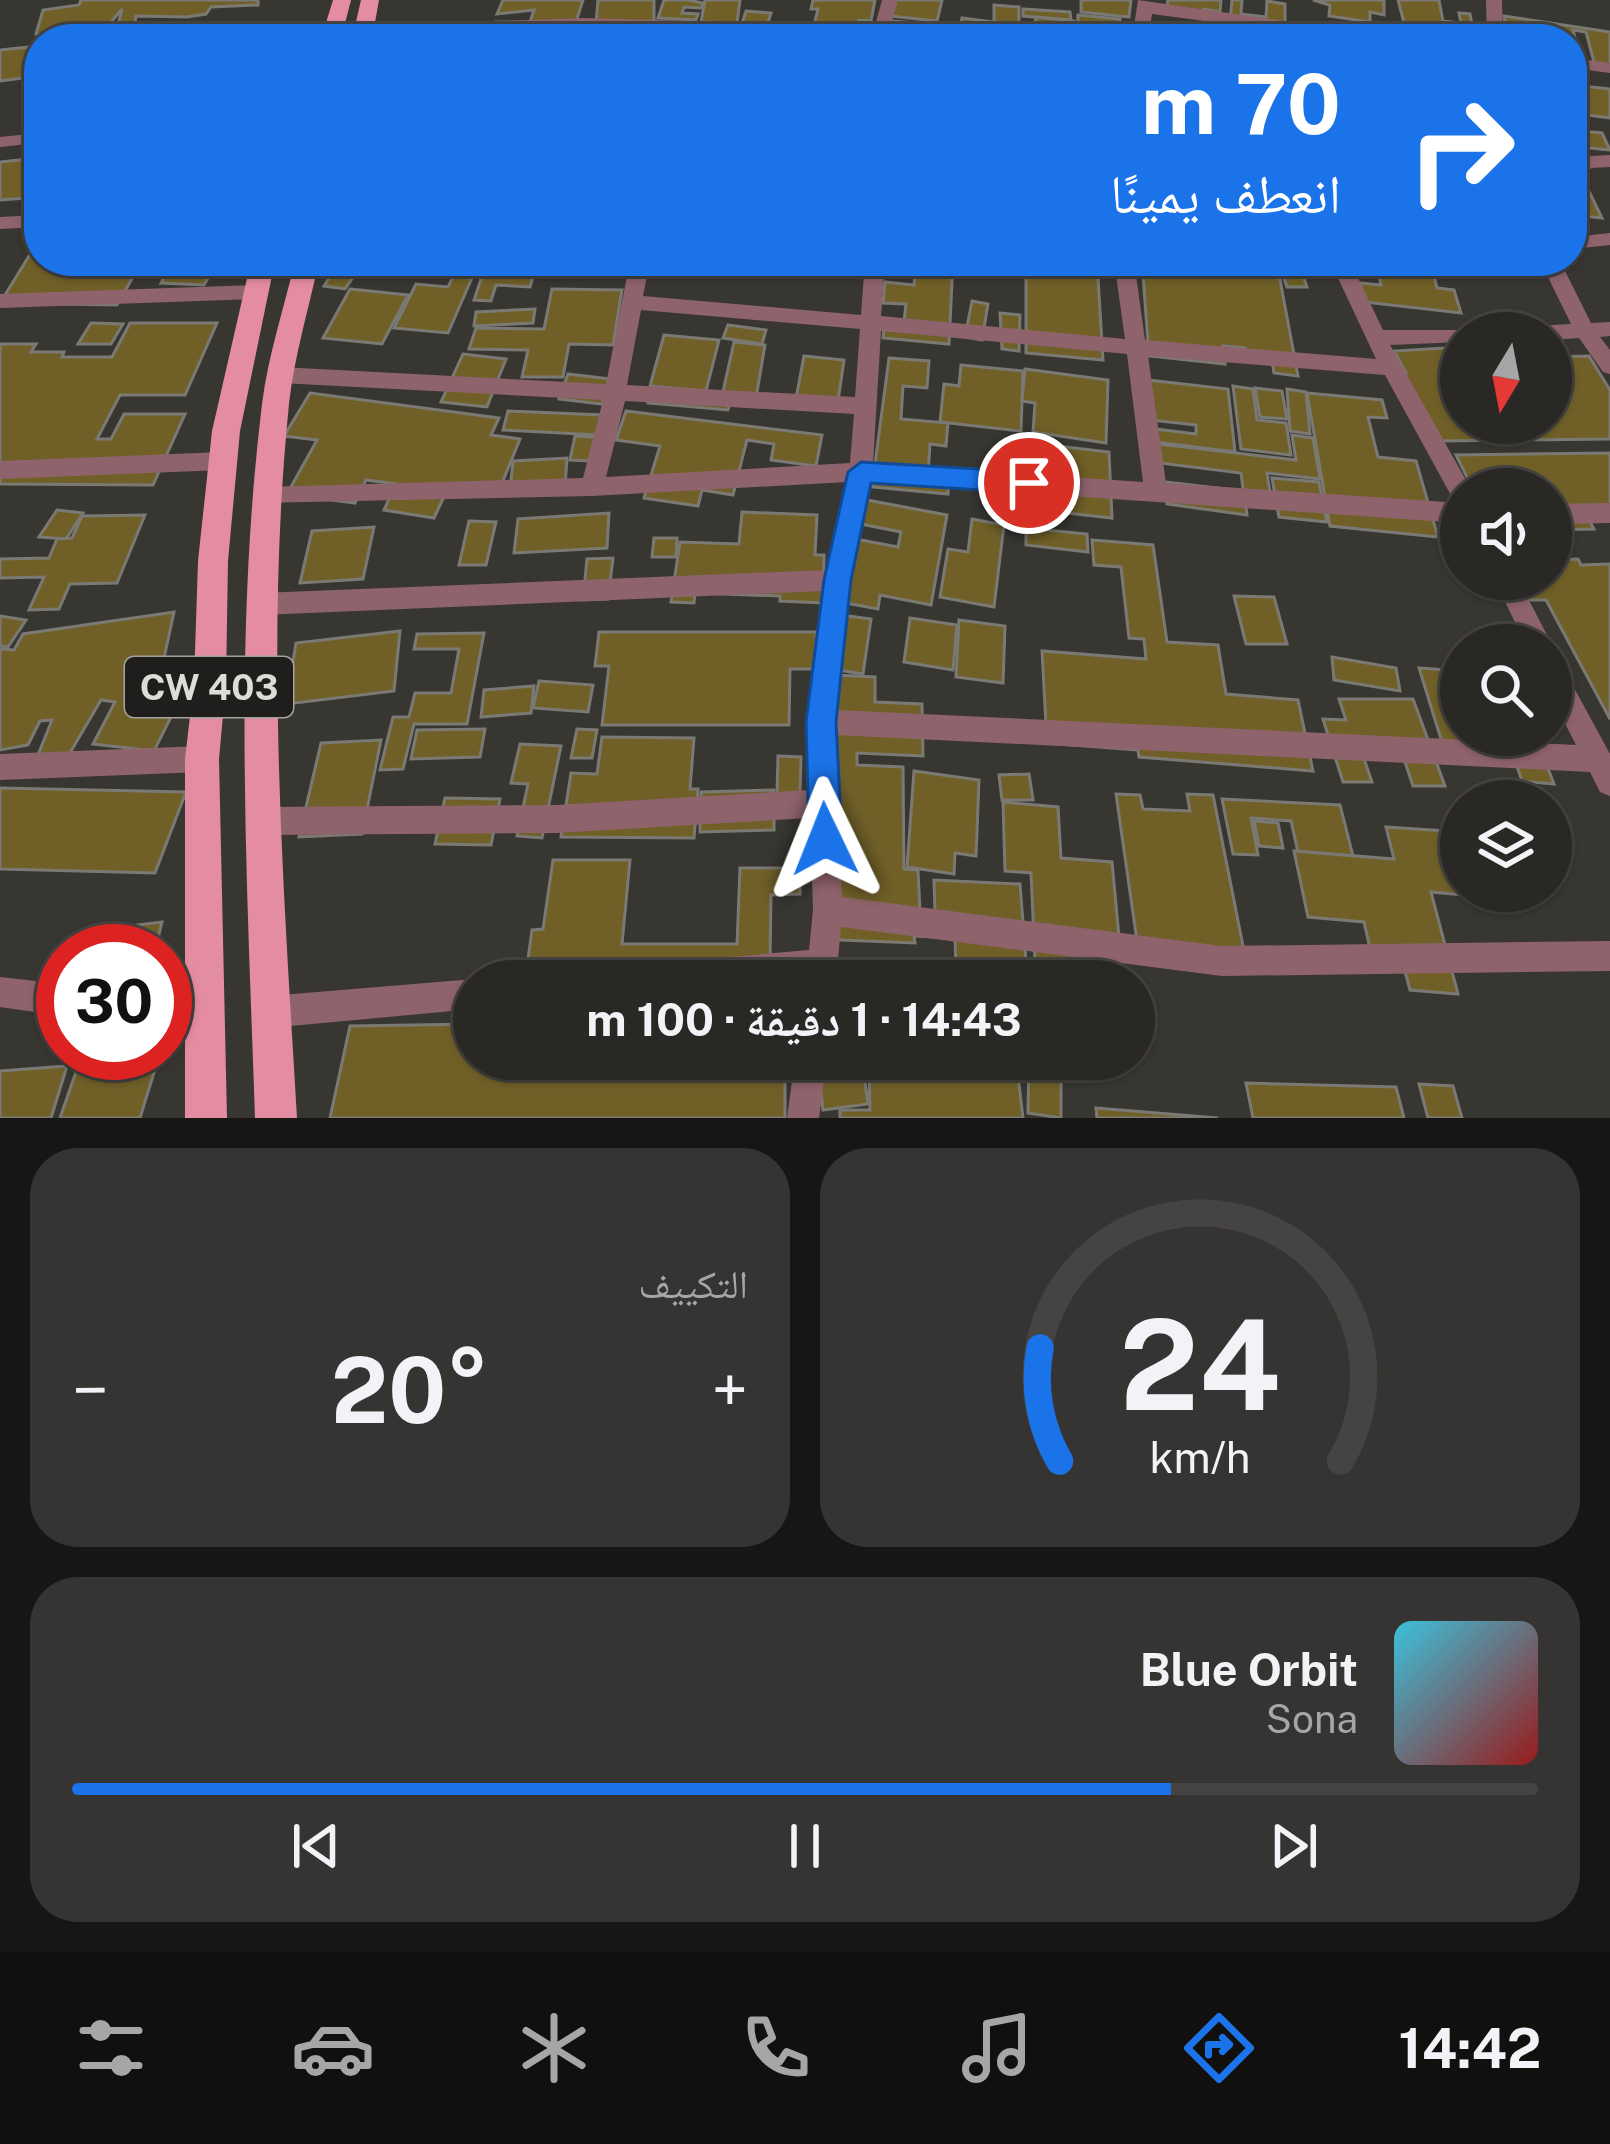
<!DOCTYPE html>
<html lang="ar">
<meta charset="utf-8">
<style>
body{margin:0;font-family:"Public Sans","Noto Naskh Arabic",sans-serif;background:#363432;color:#f1f3f6;direction:rtl;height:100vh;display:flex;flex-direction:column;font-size:45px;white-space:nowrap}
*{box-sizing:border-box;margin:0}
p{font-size:39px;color:#a5a6a7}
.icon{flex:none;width:66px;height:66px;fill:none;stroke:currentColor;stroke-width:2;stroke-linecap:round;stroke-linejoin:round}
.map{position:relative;height:1118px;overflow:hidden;direction:ltr}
.drawer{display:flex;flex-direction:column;gap:30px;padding:30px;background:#171614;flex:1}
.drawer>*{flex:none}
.guide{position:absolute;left:24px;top:24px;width:1563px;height:252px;border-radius:48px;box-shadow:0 3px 9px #0004,0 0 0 3px #464442;direction:rtl;background:#1a73e8;color:#fff;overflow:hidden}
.needle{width:78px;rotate:190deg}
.buttons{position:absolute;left:1440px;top:312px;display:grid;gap:24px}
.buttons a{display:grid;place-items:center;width:132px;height:132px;border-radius:50%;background:#2a2825;box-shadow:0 3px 9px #0004,0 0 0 3px #464442;font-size:60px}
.speed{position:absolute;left:36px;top:924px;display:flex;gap:24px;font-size:60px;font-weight:700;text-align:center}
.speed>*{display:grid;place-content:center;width:156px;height:156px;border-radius:50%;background:#2a2825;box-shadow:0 3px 9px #0004,0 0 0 3px #464442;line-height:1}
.speed .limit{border:18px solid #d22;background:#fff;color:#111}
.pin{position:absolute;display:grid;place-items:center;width:102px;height:102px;color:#fff;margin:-51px;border:6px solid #fff;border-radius:50%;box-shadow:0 3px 12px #0007}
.me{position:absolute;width:132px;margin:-66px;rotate:358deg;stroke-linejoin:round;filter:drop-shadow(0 0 9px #0008)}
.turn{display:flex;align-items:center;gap:42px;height:252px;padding:0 48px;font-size:54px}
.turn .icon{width:156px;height:156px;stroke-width:2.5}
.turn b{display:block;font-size:84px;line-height:102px}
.big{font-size:90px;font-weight:700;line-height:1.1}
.drawer .tile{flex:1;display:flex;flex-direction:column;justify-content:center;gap:18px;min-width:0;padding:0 42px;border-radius:48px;background:#363432}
.drawer .dial{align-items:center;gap:0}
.dial svg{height:312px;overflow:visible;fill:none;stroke:#464442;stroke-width:7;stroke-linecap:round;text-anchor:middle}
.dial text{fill:#f1f3f6;stroke:none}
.song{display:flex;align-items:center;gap:36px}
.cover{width:144px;height:144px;border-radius:18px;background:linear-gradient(135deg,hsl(190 70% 55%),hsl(0 70% 35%))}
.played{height:12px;border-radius:6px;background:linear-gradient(90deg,#1a73e8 75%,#464442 75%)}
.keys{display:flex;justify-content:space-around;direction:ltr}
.heat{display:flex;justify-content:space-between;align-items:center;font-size:66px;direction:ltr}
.drawer .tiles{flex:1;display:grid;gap:30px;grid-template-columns:1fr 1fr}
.tile:last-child{grid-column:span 2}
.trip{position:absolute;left:453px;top:960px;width:702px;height:120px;border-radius:60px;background:#2a2825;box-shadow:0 3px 9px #0004,0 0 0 3px #464442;font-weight:700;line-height:120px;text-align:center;direction:rtl}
.tabs{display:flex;height:192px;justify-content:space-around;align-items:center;background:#11100f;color:#a5a6a7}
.tabs .icon{width:84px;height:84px}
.tabs .current{color:#1a73e8}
.tabs b{font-size:54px;color:#f1f3f6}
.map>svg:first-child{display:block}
.building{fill:#706028;stroke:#7a7973;stroke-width:3}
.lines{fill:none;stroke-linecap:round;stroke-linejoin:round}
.minor{fill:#8f636c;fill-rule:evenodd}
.primary{fill:#e48ca1;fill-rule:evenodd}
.route{fill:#1a73e8;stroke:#114b97;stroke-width:3}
.labels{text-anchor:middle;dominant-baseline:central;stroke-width:12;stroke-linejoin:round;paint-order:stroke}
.shield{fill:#1f1e1c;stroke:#a4a3a0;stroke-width:3}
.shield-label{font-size:36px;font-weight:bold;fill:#dddcd9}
</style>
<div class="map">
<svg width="1610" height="1118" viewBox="0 0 1610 1118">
<rect width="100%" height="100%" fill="#383631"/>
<!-- building -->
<g class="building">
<polygon points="81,0 258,0 258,5 211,7 206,14 187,17 136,16 135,23 118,25 122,9 106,28 56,25 47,35 36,34 43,10 79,5"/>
<polygon points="503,0 583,0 573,31 492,29 495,22 530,22 534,10 497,14"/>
<polygon points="598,0 654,0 654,21 596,24"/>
<polygon points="664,0 688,0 703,3 701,8 684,7 682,13 698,14 696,20 658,18"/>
<polygon points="705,0 740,0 737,23 701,22"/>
<polygon points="813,0 875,0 871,21 859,20 855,39 784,37 785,31 812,33 818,9 811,9"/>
<polygon points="894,0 942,0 937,21 890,16"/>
<polygon points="1081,0 1131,0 1129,17 1081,12"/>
<polygon points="1168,0 1221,0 1220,12 1204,9 1204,19 1167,5"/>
<polygon points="1232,0 1242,0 1241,14 1266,17 1267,1 1285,4 1285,31 1230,23"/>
<polygon points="1313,0 1384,0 1384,15 1370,12 1370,22 1329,16 1330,5"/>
<polygon points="1398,0 1439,0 1443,21 1461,23 1459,13 1470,14 1475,39 1391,39 1391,35 1408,38"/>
<polygon points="994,5 1019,7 1019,24 994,22"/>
<polygon points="1023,9 1070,12 1071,20 1023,16"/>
<polygon points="746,11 771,13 763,39 737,39"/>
<polygon points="1078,15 1120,19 1119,39 1077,39"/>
<polygon points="1504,16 1610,32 1610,69 1595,66 1586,32 1573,30 1583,69 1572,68 1572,39 1508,39"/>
<polygon points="1036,17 1074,21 1073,39 1043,39 1044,34 1034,32"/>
<polygon points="962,18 1009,24 1006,39 957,39"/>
<polygon points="880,20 930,24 928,39 876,39"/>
<polygon points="517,31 575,34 573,39 472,39 474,35 515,37"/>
<polygon points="39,46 39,76 0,81 0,50"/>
<polygon points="1572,85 1610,89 1610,118 1572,113"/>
<polygon points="1572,130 1602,133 1610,150 1579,147 1589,167 1572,166"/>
<polygon points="39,158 39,197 0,200 0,162"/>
<polygon points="1572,180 1584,181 1602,218 1572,215"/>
<polygon points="37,243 39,261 142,261 117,305 0,303"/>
<polygon points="174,261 218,261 204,285 161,283"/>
<polygon points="367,261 430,261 437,262 429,277 362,270"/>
<polygon points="451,261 519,261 516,269 449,268"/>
<polygon points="593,261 631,261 629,273 591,273"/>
<polygon points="722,261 842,261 841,269"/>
<polygon points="916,261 953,261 949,344 883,338 885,320 904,322 906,304 883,303 885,282 914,285"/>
<polygon points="1026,261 1097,261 1103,360 1026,353"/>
<polygon points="1142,261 1278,269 1298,376 1274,373 1272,360 1247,358 1245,348 1223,346 1225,364 1149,356"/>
<polygon points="1348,261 1431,265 1437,288 1454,290 1461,313 1364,302 1360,283 1381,285 1379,276 1351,272"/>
<polygon points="1280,267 1300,267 1307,287 1287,287"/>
<polygon points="333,272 354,276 345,289 324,286"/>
<polygon points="482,276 533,277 530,287 496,285 491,301 474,300"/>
<polygon points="453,277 472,278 448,333 394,328 416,284 448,287"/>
<polygon points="350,289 408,295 382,344 323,338"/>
<polygon points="552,289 622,290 613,345 569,344 563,377 522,377 528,350 469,349 476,328 544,329"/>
<polygon points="972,301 988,304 982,340 965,337"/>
<polygon points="535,309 533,323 474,326 476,312"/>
<polygon points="1000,313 1020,315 1019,351 1002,349"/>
<polygon points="91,323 123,324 111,344 78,344"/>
<polygon points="130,323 217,323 185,395 120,395 97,439 111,439 124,414 185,414 153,485 0,484 0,344 36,344 31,352 64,352 62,357 112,357"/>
<polygon points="728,325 766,330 762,344 723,338"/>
<polygon points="664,335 719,340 706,391 650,386"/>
<polygon points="734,342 765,345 755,404 730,402 728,410 648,403 651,390 722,396"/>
<polygon points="1461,347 1461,423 1551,423 1551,357 1589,356 1610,390 1610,439 1438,441 1395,373 1406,373 1394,351"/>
<polygon points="463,354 506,359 487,407 441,402"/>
<polygon points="804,356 844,360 837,408 795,404"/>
<polygon points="889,358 929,361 927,388 903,386 901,419 948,423 946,446 930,444 928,475 949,477 948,494 872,487"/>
<polygon points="961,365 1023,371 1021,431 940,422 944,384 959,386"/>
<polygon points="1025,369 1108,380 1106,443 1033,432 1035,403 1022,401"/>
<polygon points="568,374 611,379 602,404 559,399"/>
<polygon points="1148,380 1228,389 1235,452 1156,442 1156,429 1196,434 1196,425 1150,420"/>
<polygon points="1233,386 1253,389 1257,420 1286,423 1291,455 1241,449"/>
<polygon points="1255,388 1282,391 1287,419 1260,417"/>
<polygon points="1287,389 1306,392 1310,434 1290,431"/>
<polygon points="310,393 499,418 491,435 520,439 498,493 449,486 434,518 384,510 396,484 366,480 355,503 287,494 317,440 284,436"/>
<polygon points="1307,393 1382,400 1387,418 1368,417 1378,457 1416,461 1438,537 1330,526"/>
<polygon points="508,411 603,415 599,435 503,430"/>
<polygon points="626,411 822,435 816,466 771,460 774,444 747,440 733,495 702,490 698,506 644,498 660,446 616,440"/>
<polygon points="1292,435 1313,438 1320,479 1267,473 1271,499 1244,496 1241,473 1160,463 1159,444 1296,460"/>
<polygon points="575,436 595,437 589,461 570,460"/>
<polygon points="1049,445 1109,452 1112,518 1048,511"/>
<polygon points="1610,453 1610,517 1588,518 1594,529 1551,530 1551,489 1473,489 1456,455"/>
<polygon points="567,458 565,487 510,490 513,461"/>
<polygon points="1272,478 1319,482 1327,522 1279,517"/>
<polygon points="1166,482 1244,491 1247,515 1167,504"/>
<polygon points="867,500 947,515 931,605 880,595 878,609 846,603 856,539 898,547 901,532 861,524"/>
<polygon points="57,510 83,513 66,539 39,537"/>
<polygon points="742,512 817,515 815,555 824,555 823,603 780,601 780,596 695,593 694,603 671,602 680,542 739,544"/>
<polygon points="609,513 607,548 514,553 518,519"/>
<polygon points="145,515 117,583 70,584 59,609 29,610 44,577 0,578 0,559 49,558 57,539 72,538 82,516"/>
<polygon points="972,519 1004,525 994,607 940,597 948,549 968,552"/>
<polygon points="469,521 496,522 486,565 459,565"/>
<polygon points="374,527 363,579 300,583 312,531"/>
<polygon points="1026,528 1087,534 1088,552 1026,545"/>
<polygon points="654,538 677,538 676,557 652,557"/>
<polygon points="1092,540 1153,545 1167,642 1218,645 1226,694 1298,700 1313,771 1139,757 1138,750 1047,743 1042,651 1146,659 1144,639 1129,638 1121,567 1094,565"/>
<polygon points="613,558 608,599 583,600 587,559"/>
<polygon points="1578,559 1581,565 1610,564 1610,719 1546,600 1521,600 1510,579 1551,579 1551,560"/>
<polygon points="1234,596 1274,597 1287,644 1246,644"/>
<polygon points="174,612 153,709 174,711 154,751 93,744 115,702 101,700 67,758 38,755 52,720 40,721 28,745 0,750 0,649 14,650 23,634"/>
<polygon points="841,615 871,619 863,674 832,669"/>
<polygon points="0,616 26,620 8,647 0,646"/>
<polygon points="910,618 957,625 953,670 904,662"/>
<polygon points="959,620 1005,626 1003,683 956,677"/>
<polygon points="400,631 394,691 286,704 296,643"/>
<polygon points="599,632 816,632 817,669 790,669 789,725 602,725 609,666 595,666"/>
<polygon points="484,633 467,724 414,724 403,769 380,770 393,717 409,717 415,693 451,693 459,649 414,649 417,634"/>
<polygon points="1332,657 1396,668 1400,691 1334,680"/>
<polygon points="1419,668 1461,671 1461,735 1535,735 1554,784 1522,781 1513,755 1445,752"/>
<polygon points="835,675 875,677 875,702 922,704 923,756 857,753 857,765 903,767 904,869 918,870 920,912 935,913 934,880 1020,884 1027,974 956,971 955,938 914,936 915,943 817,939"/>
<polygon points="539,681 593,685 588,712 533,708"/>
<polygon points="534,686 531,713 481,717 484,690"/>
<polygon points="1339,699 1413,699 1445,786 1413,786 1402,753 1362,753 1372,782 1343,782 1323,719 1346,720"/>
<polygon points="485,729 480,757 411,759 417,730"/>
<polygon points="577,729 597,730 592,758 571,758"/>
<polygon points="602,737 694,738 690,789 698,789 694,838 561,837 571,773 597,774"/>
<polygon points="381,740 362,834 299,837 321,743"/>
<polygon points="520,744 561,746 542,838 517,836 528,784 511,783"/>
<polygon points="778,756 801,757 800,794 777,794"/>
<polygon points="914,771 979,780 976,856 955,853 954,874 907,867"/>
<polygon points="1029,774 1033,800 1002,800 999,775"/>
<polygon points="0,788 186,792 155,873 0,869"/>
<polygon points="774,790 774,830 700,832 701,792"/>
<polygon points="1116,794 1140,795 1143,809 1190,811 1187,794 1213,795 1247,966 1140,962"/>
<polygon points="445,798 500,799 491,845 435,844"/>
<polygon points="1222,799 1340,805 1353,856 1298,852 1291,821 1251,818 1258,855 1233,854"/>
<polygon points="1003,802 1058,807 1061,858 1112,862 1122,968 1035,961 1031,873 1005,871"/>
<polygon points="1254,821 1278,823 1283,848 1259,846"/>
<polygon points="1386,827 1446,831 1464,895 1431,892 1458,994 1410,990 1402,960 1372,957 1364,922 1308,917 1294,851 1394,859"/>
<polygon points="553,860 630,860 622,944 737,944 740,868 800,868 800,894 771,895 770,963 797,981 525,981 532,930 543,929"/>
<polygon points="162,922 155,951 83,951 88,931"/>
<polygon points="474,1024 474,1059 785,1059 785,1118 330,1118 350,1026"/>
<polygon points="960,1059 1016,1059 1023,1118 840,1118 840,1110 870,1110 869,1073 961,1072"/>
<polygon points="1029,1059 1061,1059 1061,1118 1028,1113"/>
<polygon points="862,1060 868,1104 823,1110 818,1066"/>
<polygon points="67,1066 51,1118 0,1118 0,1071"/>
<polygon points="78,1066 156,1066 140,1118 60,1118"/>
<polygon points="1246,1083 1396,1087 1404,1118 1253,1118"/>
<polygon points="1419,1084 1453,1086 1462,1118 1428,1118"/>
<polygon points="1096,1108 1218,1118 1097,1118"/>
</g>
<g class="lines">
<!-- minor -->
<g class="minor">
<polygon points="882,0 898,0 891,24 870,36 583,28 364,37 356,32 364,27 583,18 867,26 876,22"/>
<polygon points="1138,0 1375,34 1383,39 1340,39 1152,14 1148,39 1132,39"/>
<polygon points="1486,0 1502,0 1503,39 1487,39"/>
<polygon points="1572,58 1610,63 1610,73 1572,68"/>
<polygon points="39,133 39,143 0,147 0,137"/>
<polygon points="1610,155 1610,167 1572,169 1572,157"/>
<polygon points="39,215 39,227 0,229 0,217"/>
<polygon points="1610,233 1610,245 1572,249 1572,237"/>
<path d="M630 261H650L643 296 861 315 865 261H885L881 316 1125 339 1114 261H1134L1145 340 1376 359 1330 261H1350L1383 330H1468L1470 333H1461V342L1390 345 1471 489H1461V501L1453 499 1385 375 1148 356 1166 483 1461 503V523L870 482 850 580 836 710 1576 745 1551 696V658L1560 662 1610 754V796L1600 792 1590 772 835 735 842 897 1222 946 1610 941V971L1222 976 841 927 836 981H610L614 970 625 966 809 950 813 910 810 818 557 833 262 835 252 831 248 821 252 811 262 807 557 805 810 790 808 722 824 591 261 615 252 612 249 604 252 596 261 593 828 570 848 482 592 496 258 503 255 496 258 489 266 487 583 478 603 400 280 383 269 375 280 367 606 384ZM641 310 860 329 855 397 627 385ZM881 331 1127 354 1143 482 873 464ZM625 401 854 414 850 463 606 477Z"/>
<polygon points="1540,261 1560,261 1591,323 1610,322 1610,336 1600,337 1610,350 1610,374 1603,372 1579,338 1551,340 1551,333 1525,333 1535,326 1571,324"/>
<polygon points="255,285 265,292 255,299 0,308 0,294"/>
<polygon points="223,452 234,461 223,470 0,479 0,461"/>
<polygon points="1610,503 1610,523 1551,524 1551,504"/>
<polygon points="1494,579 1518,579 1548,637 1552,645 1551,647 1526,645"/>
<polygon points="202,746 212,750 216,759 212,768 202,772 0,780 0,754"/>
<polygon points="0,977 63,984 63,1016 0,1007"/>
<polygon points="474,979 480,981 474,981 474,1009 269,1028 258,1023 253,1012 258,1001 269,996"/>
<polygon points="165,983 208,983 219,988 224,999 219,1010 208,1015 165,1015"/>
<polygon points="795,1059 827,1059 819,1118 787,1118"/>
</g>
<!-- primary -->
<g class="primary">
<polygon points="333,0 351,0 341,39 321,39"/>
<polygon points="361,0 379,0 372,39 352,39"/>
<polygon points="251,261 275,261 240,431 228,561 226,682 219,759 227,1118 185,1118 185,759 194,682 198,561 212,431"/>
<path d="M295 261H319C309 308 294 357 289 404 265 642 283 880 297 1118H255C247 880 233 641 262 404 268 356 284 308 295 261Z"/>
</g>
</g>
<!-- route -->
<polygon class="route" points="861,462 1029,472 1042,483 1029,493 871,483 851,580 836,722 842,839 837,851 825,855 814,851 809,839 806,722 824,580 848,472"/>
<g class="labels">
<!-- shield labels -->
<rect class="shield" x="125" y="657" width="168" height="60" rx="9"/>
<g class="shield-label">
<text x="209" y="687">CW 403</text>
</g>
</g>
</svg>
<div class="buttons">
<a><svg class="needle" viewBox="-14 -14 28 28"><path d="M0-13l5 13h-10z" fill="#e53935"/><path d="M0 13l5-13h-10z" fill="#a5a6a7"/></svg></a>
<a><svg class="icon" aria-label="sound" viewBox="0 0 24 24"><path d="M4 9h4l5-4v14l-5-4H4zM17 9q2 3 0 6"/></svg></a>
<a><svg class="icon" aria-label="search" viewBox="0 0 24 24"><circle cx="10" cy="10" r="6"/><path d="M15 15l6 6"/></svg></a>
<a><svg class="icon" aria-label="layers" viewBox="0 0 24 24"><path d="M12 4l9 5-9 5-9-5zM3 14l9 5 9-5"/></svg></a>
</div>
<div class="speed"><div class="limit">30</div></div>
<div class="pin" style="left:1029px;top:483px;background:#d93025"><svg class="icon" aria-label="arrive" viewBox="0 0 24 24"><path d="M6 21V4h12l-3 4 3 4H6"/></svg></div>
<svg class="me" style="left:825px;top:839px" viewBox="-20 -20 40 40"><path d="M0-17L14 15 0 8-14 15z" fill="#1a73e8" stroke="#fff" stroke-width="4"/></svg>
<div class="trip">14:43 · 1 دقيقة · 100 m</div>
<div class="guide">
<div class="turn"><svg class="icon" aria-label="right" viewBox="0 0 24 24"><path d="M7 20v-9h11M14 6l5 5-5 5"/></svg><div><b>70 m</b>انعطف يمينًا</div></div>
</div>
</div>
<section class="drawer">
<div class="tiles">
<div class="tile dial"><svg viewBox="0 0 100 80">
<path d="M14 69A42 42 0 1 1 86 69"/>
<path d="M14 69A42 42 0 0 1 9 40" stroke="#1a73e8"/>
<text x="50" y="56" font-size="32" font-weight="700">24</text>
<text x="50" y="72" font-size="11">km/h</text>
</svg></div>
<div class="tile"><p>التكييف</p>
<div class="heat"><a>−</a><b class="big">20°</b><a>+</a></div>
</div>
<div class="tile">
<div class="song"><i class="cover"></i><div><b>Blue Orbit</b><p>Sona</p></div></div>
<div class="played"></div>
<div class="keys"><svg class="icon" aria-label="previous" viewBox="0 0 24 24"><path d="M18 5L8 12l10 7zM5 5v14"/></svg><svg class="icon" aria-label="pause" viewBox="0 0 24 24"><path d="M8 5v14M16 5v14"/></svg><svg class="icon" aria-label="next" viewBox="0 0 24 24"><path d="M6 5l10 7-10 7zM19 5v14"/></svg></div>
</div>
</div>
</section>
<nav class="tabs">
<b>14:42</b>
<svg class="icon current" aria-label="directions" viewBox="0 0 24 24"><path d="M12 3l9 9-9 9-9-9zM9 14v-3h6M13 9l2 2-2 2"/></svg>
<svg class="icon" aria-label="music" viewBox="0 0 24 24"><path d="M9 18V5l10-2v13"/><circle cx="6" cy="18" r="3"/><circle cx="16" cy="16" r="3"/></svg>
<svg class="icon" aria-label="phone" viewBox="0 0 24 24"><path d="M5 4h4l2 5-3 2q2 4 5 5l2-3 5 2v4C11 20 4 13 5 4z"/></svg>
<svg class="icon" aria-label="climate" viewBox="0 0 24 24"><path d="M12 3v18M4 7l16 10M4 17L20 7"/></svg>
<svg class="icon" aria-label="car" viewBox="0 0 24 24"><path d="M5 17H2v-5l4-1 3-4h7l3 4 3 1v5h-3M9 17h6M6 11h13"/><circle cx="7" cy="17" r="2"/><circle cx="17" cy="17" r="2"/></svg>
<svg class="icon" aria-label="filters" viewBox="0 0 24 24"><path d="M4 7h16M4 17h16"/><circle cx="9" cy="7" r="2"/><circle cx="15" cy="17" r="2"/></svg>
</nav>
